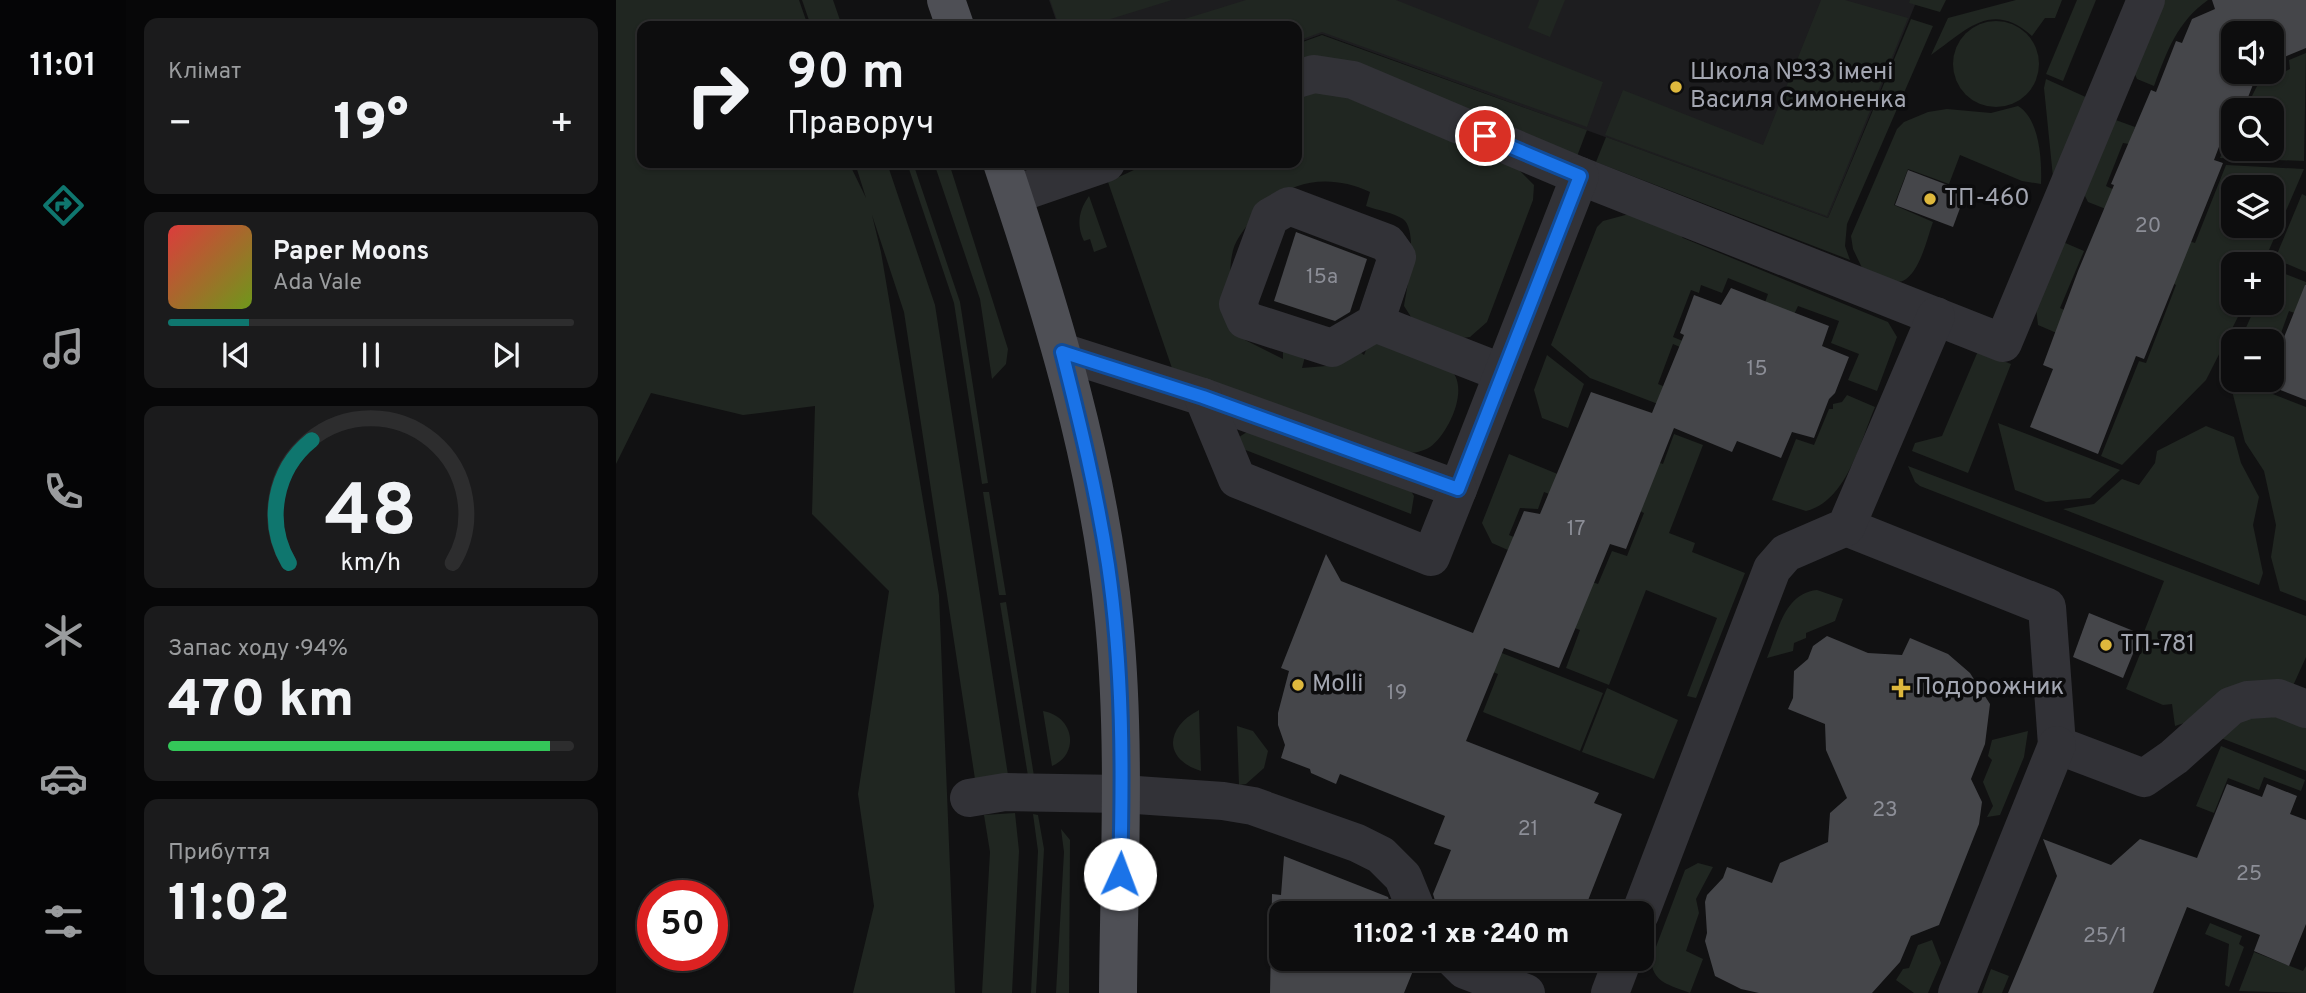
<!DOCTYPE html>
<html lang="uk">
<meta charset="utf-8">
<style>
body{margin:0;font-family:Overpass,sans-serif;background:#1b1b1c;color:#f1f3f6;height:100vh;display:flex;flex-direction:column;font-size:26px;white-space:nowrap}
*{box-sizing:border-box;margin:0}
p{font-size:23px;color:#9a9c9e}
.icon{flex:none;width:38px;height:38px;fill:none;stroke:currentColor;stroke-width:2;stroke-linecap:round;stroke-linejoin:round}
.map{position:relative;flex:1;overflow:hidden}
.drawer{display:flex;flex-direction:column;gap:18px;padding:18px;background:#070708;width:490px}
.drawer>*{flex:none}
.guide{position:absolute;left:21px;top:21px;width:665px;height:147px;border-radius:14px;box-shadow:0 2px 5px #0004,0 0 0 2px #2d2d2e;background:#0d0d0e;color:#f1f3f6;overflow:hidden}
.tools{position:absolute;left:1605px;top:21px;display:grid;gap:14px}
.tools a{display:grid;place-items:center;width:63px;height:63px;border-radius:14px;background:#0d0d0e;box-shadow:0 2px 5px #0004,0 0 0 2px #2d2d2e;font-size:35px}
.speed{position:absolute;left:21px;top:880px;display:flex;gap:14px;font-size:35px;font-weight:700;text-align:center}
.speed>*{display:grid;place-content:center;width:91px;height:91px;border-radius:50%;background:#0d0d0e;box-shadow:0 2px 5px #0004,0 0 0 2px #2d2d2e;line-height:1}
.speed .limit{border:10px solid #d22;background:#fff;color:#111}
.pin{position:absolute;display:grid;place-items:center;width:60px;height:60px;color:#fff;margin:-30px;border:4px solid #fff;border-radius:50%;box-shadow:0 2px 7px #0007}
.me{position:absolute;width:77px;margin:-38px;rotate:2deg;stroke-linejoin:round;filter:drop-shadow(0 0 5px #0008)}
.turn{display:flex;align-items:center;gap:24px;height:147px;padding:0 35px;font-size:32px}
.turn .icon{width:91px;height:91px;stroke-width:2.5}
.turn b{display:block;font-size:49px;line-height:60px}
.big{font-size:52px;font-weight:800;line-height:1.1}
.drawer .card{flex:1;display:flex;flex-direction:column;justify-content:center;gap:10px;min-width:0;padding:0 24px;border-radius:14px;background:#1b1b1c}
.drawer .dial{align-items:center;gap:0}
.dial svg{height:182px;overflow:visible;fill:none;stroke:#2d2d2e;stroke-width:7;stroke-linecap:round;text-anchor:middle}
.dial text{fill:#f1f3f6;stroke:none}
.song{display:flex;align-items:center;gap:21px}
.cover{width:84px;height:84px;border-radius:10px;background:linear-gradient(135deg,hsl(0 70% 55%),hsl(80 70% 35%))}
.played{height:7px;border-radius:4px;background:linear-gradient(90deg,#0f766e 20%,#2d2d2e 20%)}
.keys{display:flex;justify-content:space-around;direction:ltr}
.heat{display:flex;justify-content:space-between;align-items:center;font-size:38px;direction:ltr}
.charge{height:10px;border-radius:5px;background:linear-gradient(90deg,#34c759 94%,#2d2d2e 0)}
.trip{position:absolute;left:653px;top:901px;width:385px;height:70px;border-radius:14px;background:#0d0d0e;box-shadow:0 2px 5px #0004,0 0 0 2px #2d2d2e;font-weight:800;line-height:70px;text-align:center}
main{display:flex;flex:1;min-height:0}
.tab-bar{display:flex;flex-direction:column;width:126px;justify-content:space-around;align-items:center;background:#050506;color:#9a9c9e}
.tab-bar .icon{width:49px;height:49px}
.tab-bar .on{color:#0f766e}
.tab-bar b{font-size:32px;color:#f1f3f6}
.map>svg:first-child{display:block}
.built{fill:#1d1d1f}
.green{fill:#202621;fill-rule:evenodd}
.building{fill:#45464a;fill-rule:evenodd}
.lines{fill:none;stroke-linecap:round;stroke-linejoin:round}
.minor{stroke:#323237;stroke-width:38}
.major{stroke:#4e4f55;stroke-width:38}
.route-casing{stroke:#114b97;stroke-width:18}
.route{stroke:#1a73e8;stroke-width:12}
.poi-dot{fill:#deb83d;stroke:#0c0c0d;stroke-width:2.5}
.labels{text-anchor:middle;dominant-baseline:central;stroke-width:7;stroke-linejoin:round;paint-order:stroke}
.number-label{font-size:21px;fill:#8c8e97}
.poi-label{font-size:24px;fill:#a3a6b1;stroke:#0c0c0d;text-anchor:start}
</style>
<main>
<nav class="tab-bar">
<b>11:01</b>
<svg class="icon on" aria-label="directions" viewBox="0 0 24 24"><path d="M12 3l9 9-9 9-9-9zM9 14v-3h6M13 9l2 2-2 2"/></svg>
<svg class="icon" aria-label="music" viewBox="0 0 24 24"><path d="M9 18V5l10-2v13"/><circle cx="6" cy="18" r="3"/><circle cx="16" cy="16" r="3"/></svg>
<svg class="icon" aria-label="phone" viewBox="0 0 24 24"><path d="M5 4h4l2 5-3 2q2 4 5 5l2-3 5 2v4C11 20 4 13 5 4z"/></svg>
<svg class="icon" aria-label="climate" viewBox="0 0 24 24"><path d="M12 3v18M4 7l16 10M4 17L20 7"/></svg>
<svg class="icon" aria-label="car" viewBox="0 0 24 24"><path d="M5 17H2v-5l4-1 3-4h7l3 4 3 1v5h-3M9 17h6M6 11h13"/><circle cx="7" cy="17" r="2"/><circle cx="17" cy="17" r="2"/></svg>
<svg class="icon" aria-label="filters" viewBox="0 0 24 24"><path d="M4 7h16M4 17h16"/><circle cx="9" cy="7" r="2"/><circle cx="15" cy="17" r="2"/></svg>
</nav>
<section class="drawer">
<div class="card"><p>Клімат</p>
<div class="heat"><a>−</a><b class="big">19°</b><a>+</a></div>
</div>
<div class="card">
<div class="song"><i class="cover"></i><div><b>Paper Moons</b><p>Ada Vale</p></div></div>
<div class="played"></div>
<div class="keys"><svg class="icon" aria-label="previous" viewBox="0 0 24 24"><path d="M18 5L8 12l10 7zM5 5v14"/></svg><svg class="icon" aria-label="pause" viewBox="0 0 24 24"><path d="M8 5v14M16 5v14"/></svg><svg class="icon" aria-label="next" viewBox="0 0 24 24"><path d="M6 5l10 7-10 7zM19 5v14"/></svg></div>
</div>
<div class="card dial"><svg viewBox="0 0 100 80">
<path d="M14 69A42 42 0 1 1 86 69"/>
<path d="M14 69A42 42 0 0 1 24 15" stroke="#0f766e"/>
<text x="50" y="56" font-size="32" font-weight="700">48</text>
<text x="50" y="72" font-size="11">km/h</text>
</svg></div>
<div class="card"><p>Запас ходу · 94%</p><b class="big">470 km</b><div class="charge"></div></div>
<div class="card"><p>Прибуття</p><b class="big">11:02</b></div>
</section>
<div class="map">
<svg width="1690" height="993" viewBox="0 0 1690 993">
<rect width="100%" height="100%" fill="#111112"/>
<!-- built -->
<polygon class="built" points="433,0 1301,0 1212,218 706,34 681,43 681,26 442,26"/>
<!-- green -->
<g class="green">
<polygon points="0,0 183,0 192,26 26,26 26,163 233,163 250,198 239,163 271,163 319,305 392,775 359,779 288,312 256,215 265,252 323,595 339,993 237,993 258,906 242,794 273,591 196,514 199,406 127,415 35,393 0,464"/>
<polygon points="186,0 217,0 226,26 195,26"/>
<polygon points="434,0 556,0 472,26 443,26"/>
<polygon points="630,0 780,0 987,82 971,127 706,32 681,41 681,26 546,26"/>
<polygon points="923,0 949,0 934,37 912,28"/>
<polygon points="1205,0 1229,0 1292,18 1211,216 989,135 1007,90 1147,145"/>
<polygon points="1294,0 1330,0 1324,12 1293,3"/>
<path d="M1400 0H1446L1439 18H1429L1416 36C1375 0 1351 30 1315 55L1332 18Z"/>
<polygon points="1461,0 1480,0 1447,81 1430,74"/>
<path d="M1547 0H1592C1561 22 1551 51 1538 86L1521 79 1516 68Z"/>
<polygon points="1295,19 1317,26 1231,224 1229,246 1234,260 980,162 990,137 1212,218"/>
<circle cx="1380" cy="64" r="43"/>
<polygon points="706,35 971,130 960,159 681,63 681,44"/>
<polygon points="1690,53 1688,161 1604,158 1617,127 1617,149 1656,149 1656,110 1629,110 1642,84 1674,69 1673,60"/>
<polygon points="1430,79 1474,99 1437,177 1428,88"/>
<path d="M713 90 901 168 918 185 917 200 871 322 854 337 846 338 797 320 788 306C791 289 803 231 787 219 778 213 761 210 750 206L754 192C708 171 665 182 634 222 626 232 618 242 616 255 610 284 622 312 629 340L667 359V346L690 353 686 368 710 366 740 349 748 355 759 329C780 340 818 355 835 370 854 389 832 434 814 447 806 452 798 453 789 453L558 374 492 182 533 163H681V94Z"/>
<path d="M1402 106C1424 119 1426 161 1425 184L1406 181 1344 155 1333 184 1292 169 1278 205 1317 222C1311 238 1302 282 1281 282 1271 282 1257 275 1248 272L1237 249 1235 236 1281 129 1288 122 1312 112 1331 109 1375 113Z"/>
<polygon points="1497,119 1519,127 1513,144 1507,143 1490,186 1503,192 1495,211 1472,202 1467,192"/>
<polygon points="291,163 297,163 344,302 372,483 366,484 338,303"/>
<polygon points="318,163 333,163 392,349 390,364 376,379 364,299"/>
<path d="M1610 165 1688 169 1647 264H1617V303H1629L1590 380 1506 465 1485 456 1523 361 1530 363 1560 285 1554 282 1570 240 1579 243ZM1617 187H1656V226H1617Z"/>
<polygon points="1686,194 1690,196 1690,272 1659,259"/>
<path d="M473 196 491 247 478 252 474 239 468 241C460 224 463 210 473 196Z"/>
<polygon points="1013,214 1059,228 1067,238 1272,322 1281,337 1261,391 1232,380 1243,354 1215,343 1223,321 1182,306 1173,325 1145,314 1152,294 1112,278 1106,293 1085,285 1083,293 1075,290 1057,337 1074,344 1071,350 1057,344 1042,384 1061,392 1055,409 974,378 935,345 981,227 987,221"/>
<polygon points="1447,242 1468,251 1444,308 1452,312 1443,334 1422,325 1420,308"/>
<polygon points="1656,269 1690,282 1690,317 1673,311 1656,358 1656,341 1624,341 1641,303 1656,303"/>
<polygon points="1362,351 1395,364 1352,473 1296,451 1299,443 1326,436"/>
<polygon points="931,355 968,384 952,428 926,418 918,390"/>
<polygon points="1617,358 1617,380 1647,380 1644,389 1690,407 1690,601 1664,591 1655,557 1660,525 1648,471 1629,442 1611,371"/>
<path d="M1231 395 1259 407C1244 442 1231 501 1190 511L1156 500 1180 439 1198 445 1213 409H1217V404L1226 402Z"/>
<polygon points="1382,423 1504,470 1474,498 1430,502 1399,490"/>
<polygon points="1590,426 1618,437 1625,463 1643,497 1637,525 1647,573 1643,585 1447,509 1478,504 1506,479 1523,485 1539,463 1541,451"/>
<polygon points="631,432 795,491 798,496 795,514 627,449 623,437"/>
<polygon points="1058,434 1087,445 1053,533 1079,543 1076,552 1129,573 1080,698 1071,696 1101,618 1030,590 993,685 950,668 964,630 953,626 976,582 982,584 996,551 1011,556 1028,513 1020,509 1039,461 1047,464"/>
<polygon points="893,454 944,475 936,495 928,492 922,509 904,508 893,535 907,541 901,554 876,543 866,523"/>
<polygon points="1292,466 1690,616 1690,657 1676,688 1559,726 1556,704 1547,705 1510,689 1532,634 1528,632 1548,581 1304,486 1299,482"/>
<polygon points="367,492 373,492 390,595 383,595"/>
<path d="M1201 590 1227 599 1219 621 1190 633V638L1178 643 1177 651 1151 658C1162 632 1168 593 1201 590Z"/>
<polygon points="390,602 418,776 412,776 384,603"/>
<polygon points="873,648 987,693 964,751 867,712 882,674 866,668"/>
<polygon points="991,688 1062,720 1038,779 966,752"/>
<path d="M583 710 585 771C546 759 550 727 583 710Z"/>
<path d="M427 711C457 716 465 753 436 766Z"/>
<polygon points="1627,714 1690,720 1690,771 1600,736"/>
<polygon points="621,726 637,731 652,751 648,768 630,784 623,785"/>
<polygon points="1412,731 1408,757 1384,815 1371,817 1377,806 1367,782 1376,760 1372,756 1376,740"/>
<polygon points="1605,746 1689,780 1685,791 1648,777 1643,790 1612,778 1598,813 1580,806"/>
<polygon points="399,813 403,851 396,993 366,993 374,852 368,815"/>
<polygon points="417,814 422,815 428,849 420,993 415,993 422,851"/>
<polygon points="445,829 454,840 453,993 440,993 448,852"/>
<path d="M1082 863 1097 867 1080 899 1083 913 1070 951 1087 959 1074 993C1054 985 1037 983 1035 960L1069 870Z"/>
<polygon points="1594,923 1626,936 1623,944 1628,947 1613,987 1609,985 1613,944 1589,934"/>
<polygon points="1316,940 1325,963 1312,993 1298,993 1280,980 1287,969 1293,968 1302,945"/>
<polygon points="1638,952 1687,971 1690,966 1690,993 1623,991"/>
<polygon points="1375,969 1393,976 1386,993 1366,993"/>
</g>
<!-- building -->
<g class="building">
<path d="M1596 0H1690V48L1666 58 1670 68 1638 82 1627 110H1617L1598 160 1607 163 1528 359 1520 356 1482 454 1414 427 1437 369 1427 365 1462 271 1498 185 1495 184 1535 90 1540 92 1560 41 1566 43 1576 19 1599 9ZM1617 33H1656V72H1617Z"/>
<polygon points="1292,170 1350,192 1337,227 1279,205"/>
<polygon points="680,232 751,259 734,312 719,321 658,301"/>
<polygon points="1689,285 1690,285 1690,400 1649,384 1650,380 1656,380 1656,367"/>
<polygon points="1115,288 1213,326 1206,346 1233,357 1219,393 1213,399 1198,438 1176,432 1165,458 1121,441 1116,452 1058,428 1010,549 994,544 943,668 888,648 850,741 983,793 978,803 1006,814 969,908 953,901 948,914 823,914 817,894 835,850 818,844 829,816 724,774 720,784 695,773 694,769 665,758 669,745 662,725 662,713 673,671 665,668 710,554 725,581 857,633 908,511 924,514 975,392 1036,413 1068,335 1064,333 1078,295 1105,305"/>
<polygon points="1473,613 1525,634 1507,678 1457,657"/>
<polygon points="1211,636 1252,653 1286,655 1294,638 1332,654 1354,673 1374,704 1369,744 1355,779 1366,802 1363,824 1323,925 1295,936 1284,962 1256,993 1143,993 1125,989 1099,976 1089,941 1091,933 1089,902 1091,895 1107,878 1111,867 1156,883 1164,863 1212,842 1214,813 1231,798 1210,750 1209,724 1172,709 1177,698 1178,671 1192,659 1197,646"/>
<polygon points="1611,784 1646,797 1651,784 1681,796 1674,814 1690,820 1690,924 1673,966 1638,951 1644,935 1571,907 1537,993 1392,993 1441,876 1427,839 1495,865 1524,839 1581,858"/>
<polygon points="668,856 772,897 778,914 665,914 665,959 794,959 792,963 799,966 788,993 654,993 656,894 665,895"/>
</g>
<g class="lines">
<!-- minor -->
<g class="minor">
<polyline points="681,79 698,74 737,80 964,176 1387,343 1530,0"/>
<polyline points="397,195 490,163"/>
<polyline points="759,323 781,257 771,243 673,206 654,217 622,304 629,320 716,348 759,323 887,373"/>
<polyline points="446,352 587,397 842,489 964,176"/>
<polyline points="587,397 621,479 815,557 842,489"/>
<polyline points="1230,527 1431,607 1441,745 1528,778 1558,757 1615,706 1632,700 1662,698 1690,709"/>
<polyline points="353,798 389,792 506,794 607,801 637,806 741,843 765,855 787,877 802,914"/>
<polyline points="1024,914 1156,569 1170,553 1230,527 1320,316"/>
<polyline points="838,959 849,970 910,993"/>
<polyline points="994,993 1007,959"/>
<polyline points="1341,993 1441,745"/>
</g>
<!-- major -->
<g class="major">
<polyline points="330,0 339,26"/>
<path d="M386 163C436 312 483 464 498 621 510 745 503 869 502 993"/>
</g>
</g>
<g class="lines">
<!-- route casing -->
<g class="route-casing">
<path id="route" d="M504 874C507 771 507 667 492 565 481 493 464 423 446 352L587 397 842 489 964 176 869 136"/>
</g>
<!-- route -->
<use href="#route" class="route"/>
</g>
<!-- markers -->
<g class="poi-dot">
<circle cx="1060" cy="87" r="7"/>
<circle cx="1314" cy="199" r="7"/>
<circle cx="1490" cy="645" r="7"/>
<circle cx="682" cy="685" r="7"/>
<path d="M1281.5 677.5h7v7h7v7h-7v7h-7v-7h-7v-7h7z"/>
</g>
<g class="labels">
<!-- number labels -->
<g class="number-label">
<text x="1532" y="226">20</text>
<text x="706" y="277">15а</text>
<text x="1141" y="369">15</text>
<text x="960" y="529">17</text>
<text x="781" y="693">19</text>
<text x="1269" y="810">23</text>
<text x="912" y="829">21</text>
<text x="1633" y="874">25</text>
<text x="1489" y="936">25/1</text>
</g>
<!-- poi labels -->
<g class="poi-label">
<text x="1074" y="73">Школа №33 імені<tspan x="1074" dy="28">Василя Симоненка</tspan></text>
<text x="1328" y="199">ТП-460</text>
<text x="1504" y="645">ТП-781</text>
<text x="696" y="685">Molli</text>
<text x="1299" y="688">Подорожник</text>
</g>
</g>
</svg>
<div class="tools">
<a><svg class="icon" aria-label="sound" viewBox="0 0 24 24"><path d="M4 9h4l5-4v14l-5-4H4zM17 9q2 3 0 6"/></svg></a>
<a><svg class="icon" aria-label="search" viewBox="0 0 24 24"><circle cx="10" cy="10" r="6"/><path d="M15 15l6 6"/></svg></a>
<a><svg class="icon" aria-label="layers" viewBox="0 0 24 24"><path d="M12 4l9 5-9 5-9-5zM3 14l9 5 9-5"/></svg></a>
<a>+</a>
<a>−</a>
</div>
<div class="speed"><div class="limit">50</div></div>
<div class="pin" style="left:869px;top:136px;background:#d93025"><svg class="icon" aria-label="arrive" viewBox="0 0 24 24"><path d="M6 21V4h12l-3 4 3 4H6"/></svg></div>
<svg class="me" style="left:504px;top:874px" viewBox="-20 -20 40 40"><circle r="19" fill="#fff"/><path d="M0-13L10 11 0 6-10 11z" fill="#1a73e8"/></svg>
<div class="trip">11:02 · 1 хв · 240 m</div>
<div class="guide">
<div class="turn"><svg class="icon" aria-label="right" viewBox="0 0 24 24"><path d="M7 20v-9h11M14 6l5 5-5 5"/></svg><div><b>90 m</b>Праворуч</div></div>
</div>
</div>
</main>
